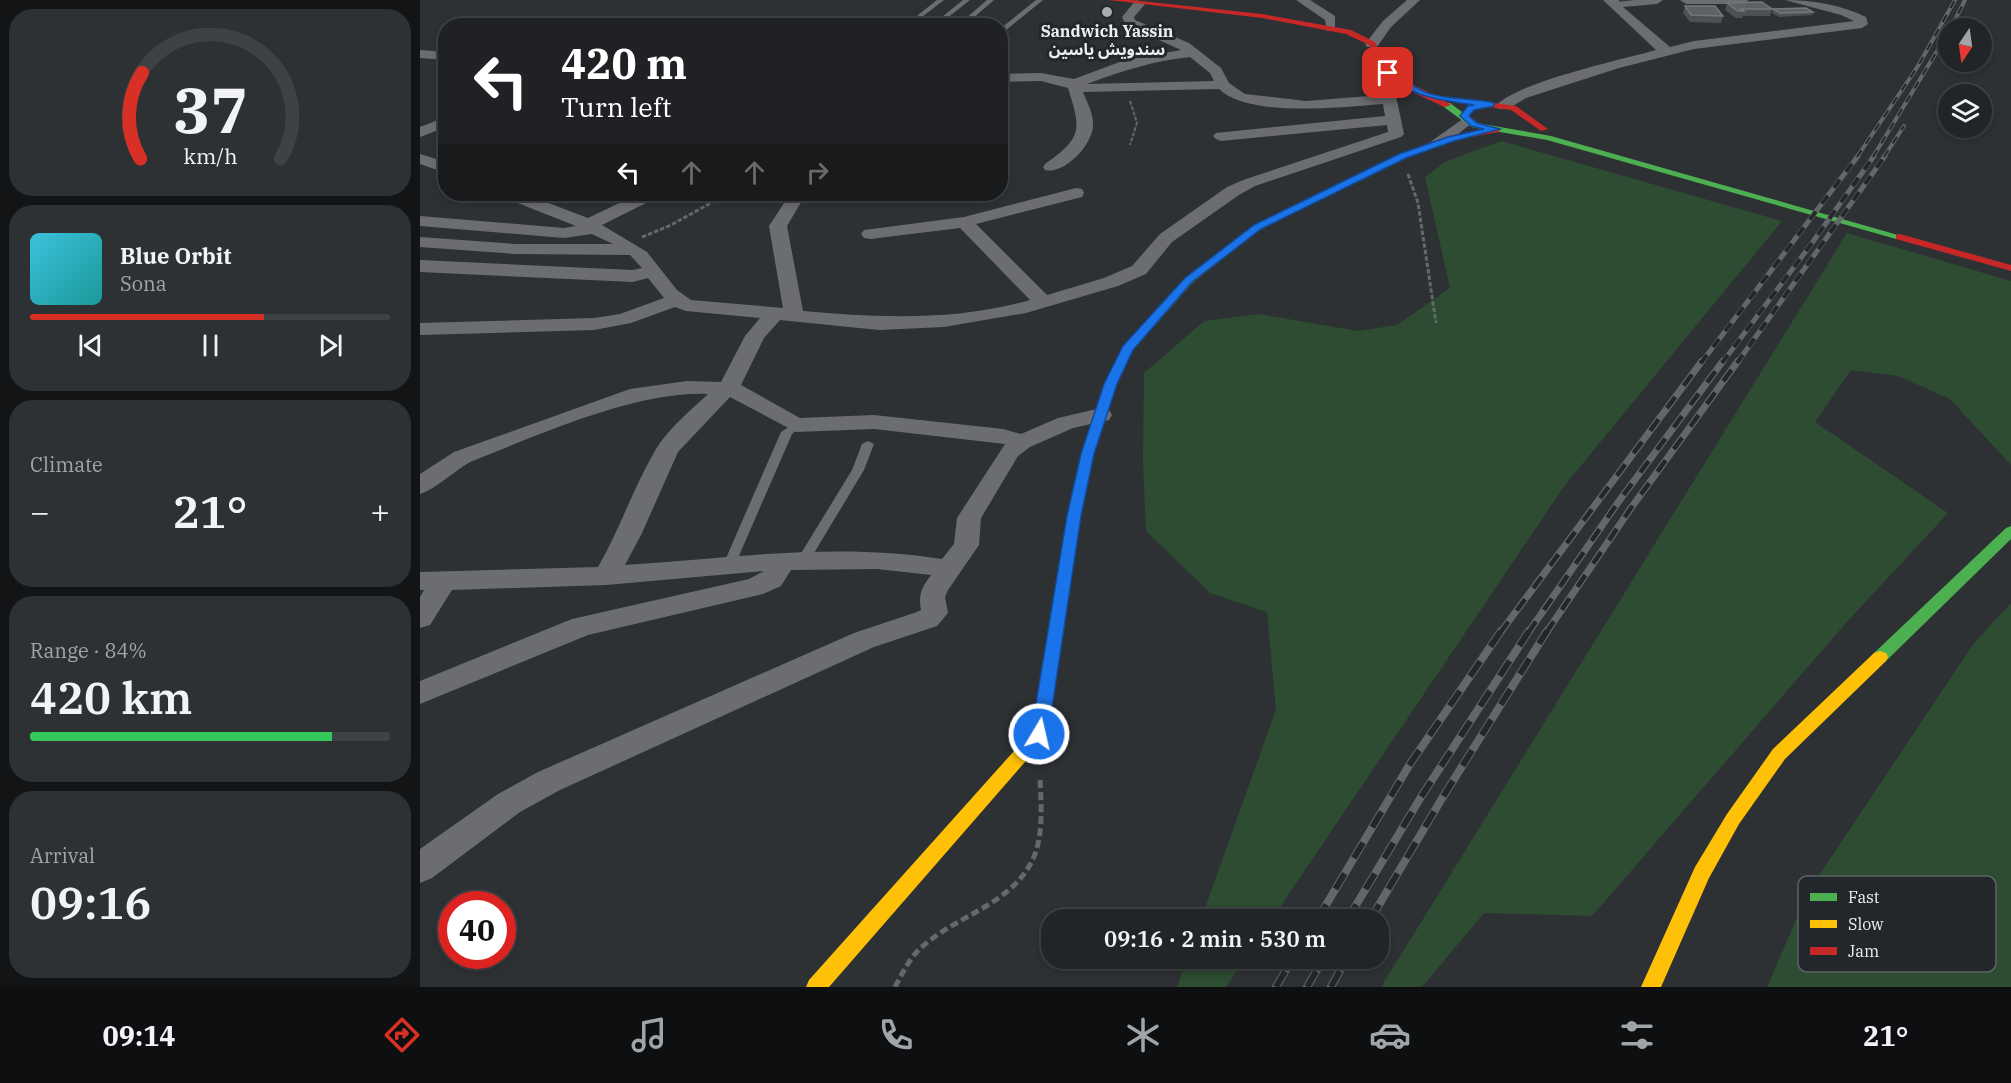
<!DOCTYPE html>
<meta charset="utf-8">
<style>
body{margin:0;font-family:"IBM Plex Serif","Noto Sans Arabic",serif;background:#2e3133;color:#f1f3f6;height:100vh;display:flex;flex-direction:column;font-size:22px;white-space:nowrap}
*{box-sizing:border-box;margin:0}
p{font-size:20px;color:#a2a5a7}
.icon{flex:none;width:33px;height:33px;fill:none;stroke:currentColor;stroke-width:2;stroke-linecap:round;stroke-linejoin:round}
.map{position:relative;flex:1;overflow:hidden}
.details{display:flex;flex-direction:column;gap:9px;padding:9px;background:#131415;width:420px}
.details>*{flex:none}
.banner{position:absolute;left:18px;top:18px;width:570px;height:183px;border-radius:24px;box-shadow:0 3px 9px #0003,0 0 0 2px #3f4244;background:#202124;color:#fff;overflow:hidden}
.needle{width:39px;rotate:193deg}
.controls{position:absolute;left:1518px;top:18px;display:grid;gap:12px}
.controls a{display:grid;place-items:center;width:54px;height:54px;border-radius:50%;background:#222527;box-shadow:0 3px 9px #0003,0 0 0 2px #3f4244;font-size:30px}
.speed{position:absolute;left:18px;top:891px;display:flex;gap:12px;font-size:30px;font-weight:700;text-align:center}
.speed>*{display:grid;place-content:center;width:78px;height:78px;border-radius:50%;background:#222527;box-shadow:0 3px 9px #0003,0 0 0 2px #3f4244;line-height:1}
.speed .limit{border:9px solid #d22;background:#fff;color:#111}
.pin{position:absolute;display:grid;place-items:center;width:51px;height:51px;color:#fff;margin:-26px;border-radius:12px;box-shadow:0 3px 9px #0006}
.me{position:absolute;width:66px;margin:-33px;rotate:9deg;stroke-linejoin:round;filter:drop-shadow(0 0 4px #0008)}
.turn{display:flex;align-items:center;gap:21px;height:126px;padding:0 24px;font-size:27px}
.turn .icon{width:78px;height:78px;stroke-width:2.5}
.turn b{display:block;font-size:42px;line-height:51px}
.lanes{display:flex;align-items:center;height:57px;padding:0 24px;background:#0003;justify-content:center;gap:30px;direction:ltr}
.lanes .off{opacity:.35}
.big{font-size:45px;font-weight:600;line-height:1.1}
.details .card{flex:1;display:flex;flex-direction:column;justify-content:center;gap:9px;min-width:0;padding:0 21px;border-radius:24px;background:#2e3133}
.details .dial{align-items:center;gap:0}
.dial svg{height:156px;overflow:visible;fill:none;stroke:#3f4244;stroke-width:7;stroke-linecap:round;text-anchor:middle}
.dial text{fill:#f1f3f6;stroke:none}
.song{display:flex;align-items:center;gap:18px}
.cover{width:72px;height:72px;border-radius:9px;background:linear-gradient(135deg,hsl(190 70% 55%),hsl(180 70% 35%))}
.played{height:6px;border-radius:3px;background:linear-gradient(90deg,#d93025 65%,#3f4244 65%)}
.keys{display:flex;justify-content:space-around;direction:ltr}
.heat{display:flex;justify-content:space-between;align-items:center;font-size:33px;direction:ltr}
.charge{height:9px;border-radius:4px;background:linear-gradient(90deg,#34c759 84%,#3f4244 0)}
.trip{position:absolute;left:621px;top:909px;width:348px;height:60px;border-radius:24px;background:#222527;box-shadow:0 3px 9px #0003,0 0 0 2px #3f4244;font-weight:600;line-height:60px;text-align:center}
.tabs{display:flex;height:96px;justify-content:space-around;align-items:center;background:#0e0f10;color:#a2a5a7}
.tabs .icon{width:42px;height:42px}
.tabs .selected{color:#d93025}
.tabs b{font-size:27px;color:#f1f3f6}
main{display:flex;flex:1;min-height:0}
.map>svg:first-child{display:block}
.green{fill:#2d4c31}
.lines{fill:none;stroke-linecap:round;stroke-linejoin:round}
.path-far2{stroke:#65686a;stroke-width:2;stroke-dasharray:4 1.5;stroke-linecap:butt}
.path-far1{stroke:#65686a;stroke-width:3;stroke-dasharray:4.5 2;stroke-linecap:butt}
.path{stroke:#65686a;stroke-width:5;stroke-dasharray:8 4;stroke-linecap:butt}
.lane{fill:#6b6d70;fill-rule:evenodd}
.street{fill:#6b6d70;fill-rule:evenodd}
.fast{fill:#4caf50;fill-rule:evenodd}
.slow{fill:#ffc107;fill-rule:evenodd}
.jam{fill:#c62828;fill-rule:evenodd}
.rail-far3-casing{stroke:#646769;stroke-width:4}
.rail-far2-casing{stroke:#646769;stroke-width:5}
.rail-far1-casing{stroke:#646769;stroke-width:7}
.rail-casing{stroke:#646769;stroke-width:8}
.rail-far3{stroke:#22272c;stroke-width:2;stroke-dasharray:8;stroke-linecap:butt}
.rail-far2{stroke:#22272c;stroke-width:4;stroke-dasharray:10;stroke-linecap:butt}
.rail-far1{stroke:#22272c;stroke-width:4.5;stroke-dasharray:14;stroke-linecap:butt}
.rail{stroke:#22272c;stroke-width:6;stroke-dasharray:18;stroke-linecap:butt}
.wall{fill:#4e5153}
.shaded-wall{fill:#3a3d3f}
.building{fill:#5f6264;stroke:#75787a;stroke-width:1.5}
.route{fill:#1a73e8;stroke:#114b97;stroke-width:1.5}
.poi-dot{fill:#a9acaf;stroke:#22272c;stroke-width:2}
.labels{text-anchor:middle;dominant-baseline:central;stroke-width:6;stroke-linejoin:round;paint-order:stroke}
.far-poi-label{font-size:16px;font-weight:bold;fill:#ebeff1;stroke:#22272c}
.key{fill:#22272c;stroke:#5e6367;stroke-width:1.5}
.key-label{font-size:16px;fill:#ebeff1}
</style>
<main>
<section class="details">
<div class="card dial"><svg viewBox="0 0 100 80">
<path d="M14 69A42 42 0 1 1 86 69"/>
<path d="M14 69A42 42 0 0 1 15 25" stroke="#d93025"/>
<text x="50" y="56" font-size="32" font-weight="700">37</text>
<text x="50" y="72" font-size="11">km/h</text>
</svg></div>
<div class="card">
<div class="song"><i class="cover"></i><div><b>Blue Orbit</b><p>Sona</p></div></div>
<div class="played"></div>
<div class="keys"><svg class="icon" aria-label="previous" viewBox="0 0 24 24"><path d="M18 5L8 12l10 7zM5 5v14"/></svg><svg class="icon" aria-label="pause" viewBox="0 0 24 24"><path d="M8 5v14M16 5v14"/></svg><svg class="icon" aria-label="next" viewBox="0 0 24 24"><path d="M6 5l10 7-10 7zM19 5v14"/></svg></div>
</div>
<div class="card"><p>Climate</p>
<div class="heat"><a>−</a><b class="big">21°</b><a>+</a></div>
</div>
<div class="card"><p>Range · 84%</p><b class="big">420 km</b><div class="charge"></div></div>
<div class="card"><p>Arrival</p><b class="big">09:16</b></div>
</section>
<div class="map">
<svg width="1591" height="987" viewBox="0 0 1591 987">
<rect width="100%" height="100%" fill="#2e3134"/>
<!-- green -->
<g class="green">
<polygon points="1081,141 1362,221 1145,485 852,919 781,919 856,710 847,612 790,593 726,531 723,462 724,373 784,321 839,314 938,331 977,325 1030,288 1005,177 1025,162"/>
<polygon points="1427,233 1591,281 1591,465 1530,399 1478,376 1431,370 1395,422 1528,513 1425,624 1172,916 1064,913 1002,987 961,987"/>
<polygon points="1591,603 1591,987 1347,987 1388,892 1554,643"/>
<polygon points="767,959 767,958 825,959 806,987 757,987"/>
</g>
<g class="lines">
<!-- path-far2 -->
<polyline class="path-far2" points="710,101 717,123 710,145"/>
<!-- path-far1 -->
<g class="path-far1">
<polyline points="988,174 998,203 1016,323"/>
<polyline points="222,237 251,225 307,194"/>
</g>
<!-- path -->
<path class="path" d="M475 987C483 972 490 957 503 946 538 915 592 904 613 859 624 835 621 803 620 777"/>
<!-- lane -->
<g class="lane">
<polygon points="517,0 524,0 502,17 498,17 498,15"/>
<polygon points="543,0 550,0 521,23 517,23 517,21"/>
<polygon points="567,0 574,0 544,26 537,26"/>
<polygon points="616,0 623,0 580,35 580,29"/>
<polygon points="376,422 382,425 372,434 315,565 314,568 304,568 303,565 361,432"/>
<polygon points="448,441 454,444 444,470 388,563 378,563 377,560 432,470 442,444"/>
</g>
<!-- street -->
<g class="street">
<path d="M716 0 726 3 714 17 715 20 769 43 801 68 809 83 825 94 886 101 962 95 968 75H978L980 78 975 91 984 134 981 137 835 186 819 195 752 242 726 274 698 286 606 313 524 327 459 330 360 320 344 338 321 385 380 418 454 415 583 429 601 434 638 418 681 408 689 410 692 415 689 420 653 428 610 447 598 456 561 518 559 545 528 590 525 597 528 613 517 626 454 647 140 790 100 812 12 878 0 883V849L78 794 118 772 434 633 497 612 501 610C498 595 502 587 511 575L457 569 371 570 361 586 343 594 168 635 0 704V681L152 619 329 579 344 571 186 585 32 590 10 625 0 628V597L4 590H0V572L178 567C200 529 214 486 236 449 249 428 270 411 288 394 215 391 119 435 50 462 36 470 14 490 0 494V474L34 452 210 389 267 381 301 382 325 336 340 318 266 311 255 307 211 323 174 330 0 335V323L174 318 200 314 244 298 228 278 213 282 0 272V260L213 270 222 268 210 255 96 254 0 247V237L96 244H193L172 234 144 238 0 226V216L144 228 156 226 85 198 83 194H105L168 218 218 194H238L236 198 182 225 227 252 257 290 271 300 363 308 349 226 370 194H386L367 226 383 311C459 318 536 321 610 300L540 228 450 239 444 238 441 234 444 230 544 217 656 188 662 189 664 193 662 197 556 224 627 295 684 278 712 266 740 234 807 187 823 180 968 132 967 125 801 141 796 139 793 136 796 133 965 116 963 104C924 107 828 118 799 89L663 92C667 102 673 113 673 124 674 143 645 175 625 170L623 167 625 164C663 137 661 130 648 88L621 81 580 82V74L621 73 654 79 705 60 761 50 706 25 702 17ZM770 57 790 73 794 81 667 84C702 71 733 61 770 57ZM310 397 376 432 454 429 585 444 537 518 534 544 522 559C416 542 311 558 205 565L222 533 258 452Z"/>
<polygon points="876,0 890,0 915,16 915,31 907,31 905,20"/>
<polygon points="987,0 1000,0 971,27 957,47 947,47 945,44 963,21"/>
<path d="M1183 0H1243L1237 4 1203 7 1250 47 1274 41 1434 21 1421 15 1365 0C1393 0 1421 5 1446 17L1448 24 1442 28 1274 49 1199 68 1106 98 1088 109H1078L1076 106C1094 83 1204 59 1236 50Z"/>
<polygon points="1260,0 1329,0 1323,4 1266,4"/>
<polygon points="0,50 26,52 26,60 0,58"/>
<polygon points="1047,116 1054,120 1052,123 1023,146 1013,146 1010,143 1013,140"/>
<polygon points="26,117 26,127 0,137 0,127"/>
<polygon points="0,154 26,162 26,173 0,164"/>
</g>
<!-- fast -->
<g class="fast">
<polygon points="1024,103 1030,103 1057,123 1131,136 1485,237 1484,239 1476,239 1127,140 1051,127 1024,107"/>
<polygon points="1591,526 1591,539 1466,661 1460,663 1454,661 1452,657 1454,653 1586,528"/>
</g>
<!-- slow -->
<g class="slow">
<polygon points="904,191 912,193 841,229 773,282 713,350 697,384 676,444 670,448 665,447 664,444 685,384 702,349 765,278 835,225"/>
<polygon points="1460,651 1466,653 1468,657 1466,661 1365,759 1319,824 1289,878 1241,987 1221,987 1275,867 1307,814 1353,749 1454,653"/>
<polygon points="623,703 629,704 631,709 625,739 409,987 386,987 389,980 611,732 617,704"/>
</g>
<!-- jam -->
<g class="jam">
<path d="M689 0H711L842 14 931 30 955 42 963 60 976 76 1018 97 1022 96 1096 106 1128 129 1121 131 1091 110 1025 101 1031 105 1024 107C988 89 966 85 949 45L926 34 842 18Z"/>
<polygon points="1076,127 1080,130 1079,132 1033,140 985,158 910,195 902,193 979,154 1028,136"/>
<polygon points="1480,234 1591,265 1591,271 1476,239 1476,235"/>
<polygon points="670,440 676,444 661,516 631,709 629,714 623,715 617,714 615,709 647,516 664,444"/>
</g>
<!-- rail-far3 casing -->
<g class="rail-far3-casing">
<g id="rail-far3">
<polyline points="1531,28 1545,0"/>
<polyline points="1437,157 1498,66 1535,0"/>
<polyline points="1453,157 1528,33"/>
<polyline points="1464,157 1484,126"/>
</g>
</g>
<!-- rail-far2 casing -->
<g class="rail-far2-casing">
<g id="rail-far2">
<polyline points="1281,363 1438,156"/>
<polyline points="1302,363 1392,243 1454,156"/>
<polyline points="1317,363 1465,156"/>
</g>
</g>
<!-- rail-far1 casing -->
<g class="rail-far1-casing">
<g id="rail-far1">
<polyline points="1080,633 1282,361"/>
<polyline points="1108,633 1199,501 1303,361"/>
<polyline points="1126,633 1211,508 1318,361"/>
</g>
</g>
<!-- rail casing -->
<g class="rail-casing">
<g id="rail">
<polyline points="897,920 990,764 1081,631"/>
<polyline points="927,920 1001,797 1109,631"/>
<polyline points="950,920 1021,800 1127,631"/>
<polyline points="856,987 873,958"/>
<polyline points="887,987 904,958"/>
<polyline points="911,987 927,958"/>
</g>
</g>
<!-- rail-far3 -->
<use href="#rail-far3" class="rail-far3"/>
<!-- rail-far2 -->
<use href="#rail-far2" class="rail-far2"/>
<!-- rail-far1 -->
<use href="#rail-far1" class="rail-far1"/>
<!-- rail -->
<use href="#rail" class="rail"/>
</g>
<!-- wall -->
<g class="wall">
<polygon points="1307,3 1352,9 1350,16 1323,16 1322,18 1316,18 1305,10"/>
<polygon points="1265,6 1303,16 1301,23 1270,22 1263,13"/>
<polygon points="1353,9 1393,12 1392,15 1359,17 1352,13"/>
</g>
<!-- shaded-wall -->
<polygon class="shaded-wall" points="1199,0 1215,0 1199,2"/>
<!-- building -->
<g class="building">
<polygon points="1342,2 1352,9 1321,9 1324,11 1318,11 1307,3"/>
<polygon points="1265,6 1295,6 1303,16 1271,15"/>
<polygon points="1386,8 1393,12 1360,13 1353,9"/>
</g>
<!-- route -->
<path class="route" d="M965 71C974 71 996 89 1007 93 1028 100 1053 98 1074 103V106L1054 110 1049 116 1057 123 1080 129 1034 141 986 158 841 229 772 282 713 350 697 384 674 454 661 516 628 734 625 739H613L611 734 647 516 661 454 684 384 703 346 765 278 834 225 979 154 1028 137 1064 129 1051 126 1040 116 1048 106 1054 105C1021 100 992 97 965 75Z"/>
<!-- markers -->
<circle class="poi-dot" cx="687" cy="12" r="6"/>
<g class="labels">
<!-- far-poi labels -->
<g class="far-poi-label">
<text x="687" y="31">Sandwich Yassin<tspan x="687" dy="18">سندويش ياسين</tspan></text>
</g>
</g>
<!-- legend -->
<rect x="1378" y="876" width="198" height="96" rx="9" class="key"/>
<rect x="1390" y="893" width="27" height="8" fill="#4caf50"/>
<rect x="1390" y="920" width="27" height="8" fill="#ffc107"/>
<rect x="1390" y="947" width="27" height="8" fill="#c62828"/>
<g class="key-label">
<text x="1428" y="903">Fast</text>
<text x="1428" y="930">Slow</text>
<text x="1428" y="957">Jam</text>
</g>
</svg>
<div class="controls">
<a><svg class="needle" viewBox="-14 -14 28 28"><path d="M0-13l5 13h-10z" fill="#e53935"/><path d="M0 13l5-13h-10z" fill="#a2a5a7"/></svg></a>
<a><svg class="icon" aria-label="layers" viewBox="0 0 24 24"><path d="M12 4l9 5-9 5-9-5zM3 14l9 5 9-5"/></svg></a>
</div>
<div class="speed"><div class="limit">40</div></div>
<div class="pin" style="left:968px;top:73px;background:#d93025"><svg class="icon" aria-label="arrive" viewBox="0 0 24 24"><path d="M6 21V4h12l-3 4 3 4H6"/></svg></div>
<svg class="me" style="left:619px;top:734px" viewBox="-20 -20 40 40"><circle r="17" fill="#1a73e8" stroke="#fff" stroke-width="3"/><path d="M0-11L8 9 0 5-8 9z" fill="#fff"/></svg>
<div class="trip">09:16 · 2 min · 530 m</div>
<div class="banner">
<div class="turn"><svg class="icon" aria-label="left" viewBox="0 0 24 24"><path d="M17 20v-9H6M10 6l-5 5 5 5"/></svg><div><b>420 m</b>Turn left</div></div>
<div class="lanes"><svg class="icon" aria-label="left" viewBox="0 0 24 24"><path d="M17 20v-9H6M10 6l-5 5 5 5"/></svg><svg class="icon off" aria-label="ahead" viewBox="0 0 24 24"><path d="M12 20V5M6 11l6-6 6 6"/></svg><svg class="icon off" aria-label="ahead" viewBox="0 0 24 24"><path d="M12 20V5M6 11l6-6 6 6"/></svg><svg class="icon off" aria-label="right" viewBox="0 0 24 24"><path d="M7 20v-9h11M14 6l5 5-5 5"/></svg></div>
</div>
</div>
</main>
<nav class="tabs">
<b>09:14</b>
<svg class="icon selected" aria-label="directions" viewBox="0 0 24 24"><path d="M12 3l9 9-9 9-9-9zM9 14v-3h6M13 9l2 2-2 2"/></svg>
<svg class="icon" aria-label="music" viewBox="0 0 24 24"><path d="M9 18V5l10-2v13"/><circle cx="6" cy="18" r="3"/><circle cx="16" cy="16" r="3"/></svg>
<svg class="icon" aria-label="phone" viewBox="0 0 24 24"><path d="M5 4h4l2 5-3 2q2 4 5 5l2-3 5 2v4C11 20 4 13 5 4z"/></svg>
<svg class="icon" aria-label="climate" viewBox="0 0 24 24"><path d="M12 3v18M4 7l16 10M4 17L20 7"/></svg>
<svg class="icon" aria-label="car" viewBox="0 0 24 24"><path d="M5 17H2v-5l4-1 3-4h7l3 4 3 1v5h-3M9 17h6M6 11h13"/><circle cx="7" cy="17" r="2"/><circle cx="17" cy="17" r="2"/></svg>
<svg class="icon" aria-label="filters" viewBox="0 0 24 24"><path d="M4 7h16M4 17h16"/><circle cx="9" cy="7" r="2"/><circle cx="15" cy="17" r="2"/></svg>
<b>21°</b>
</nav>
